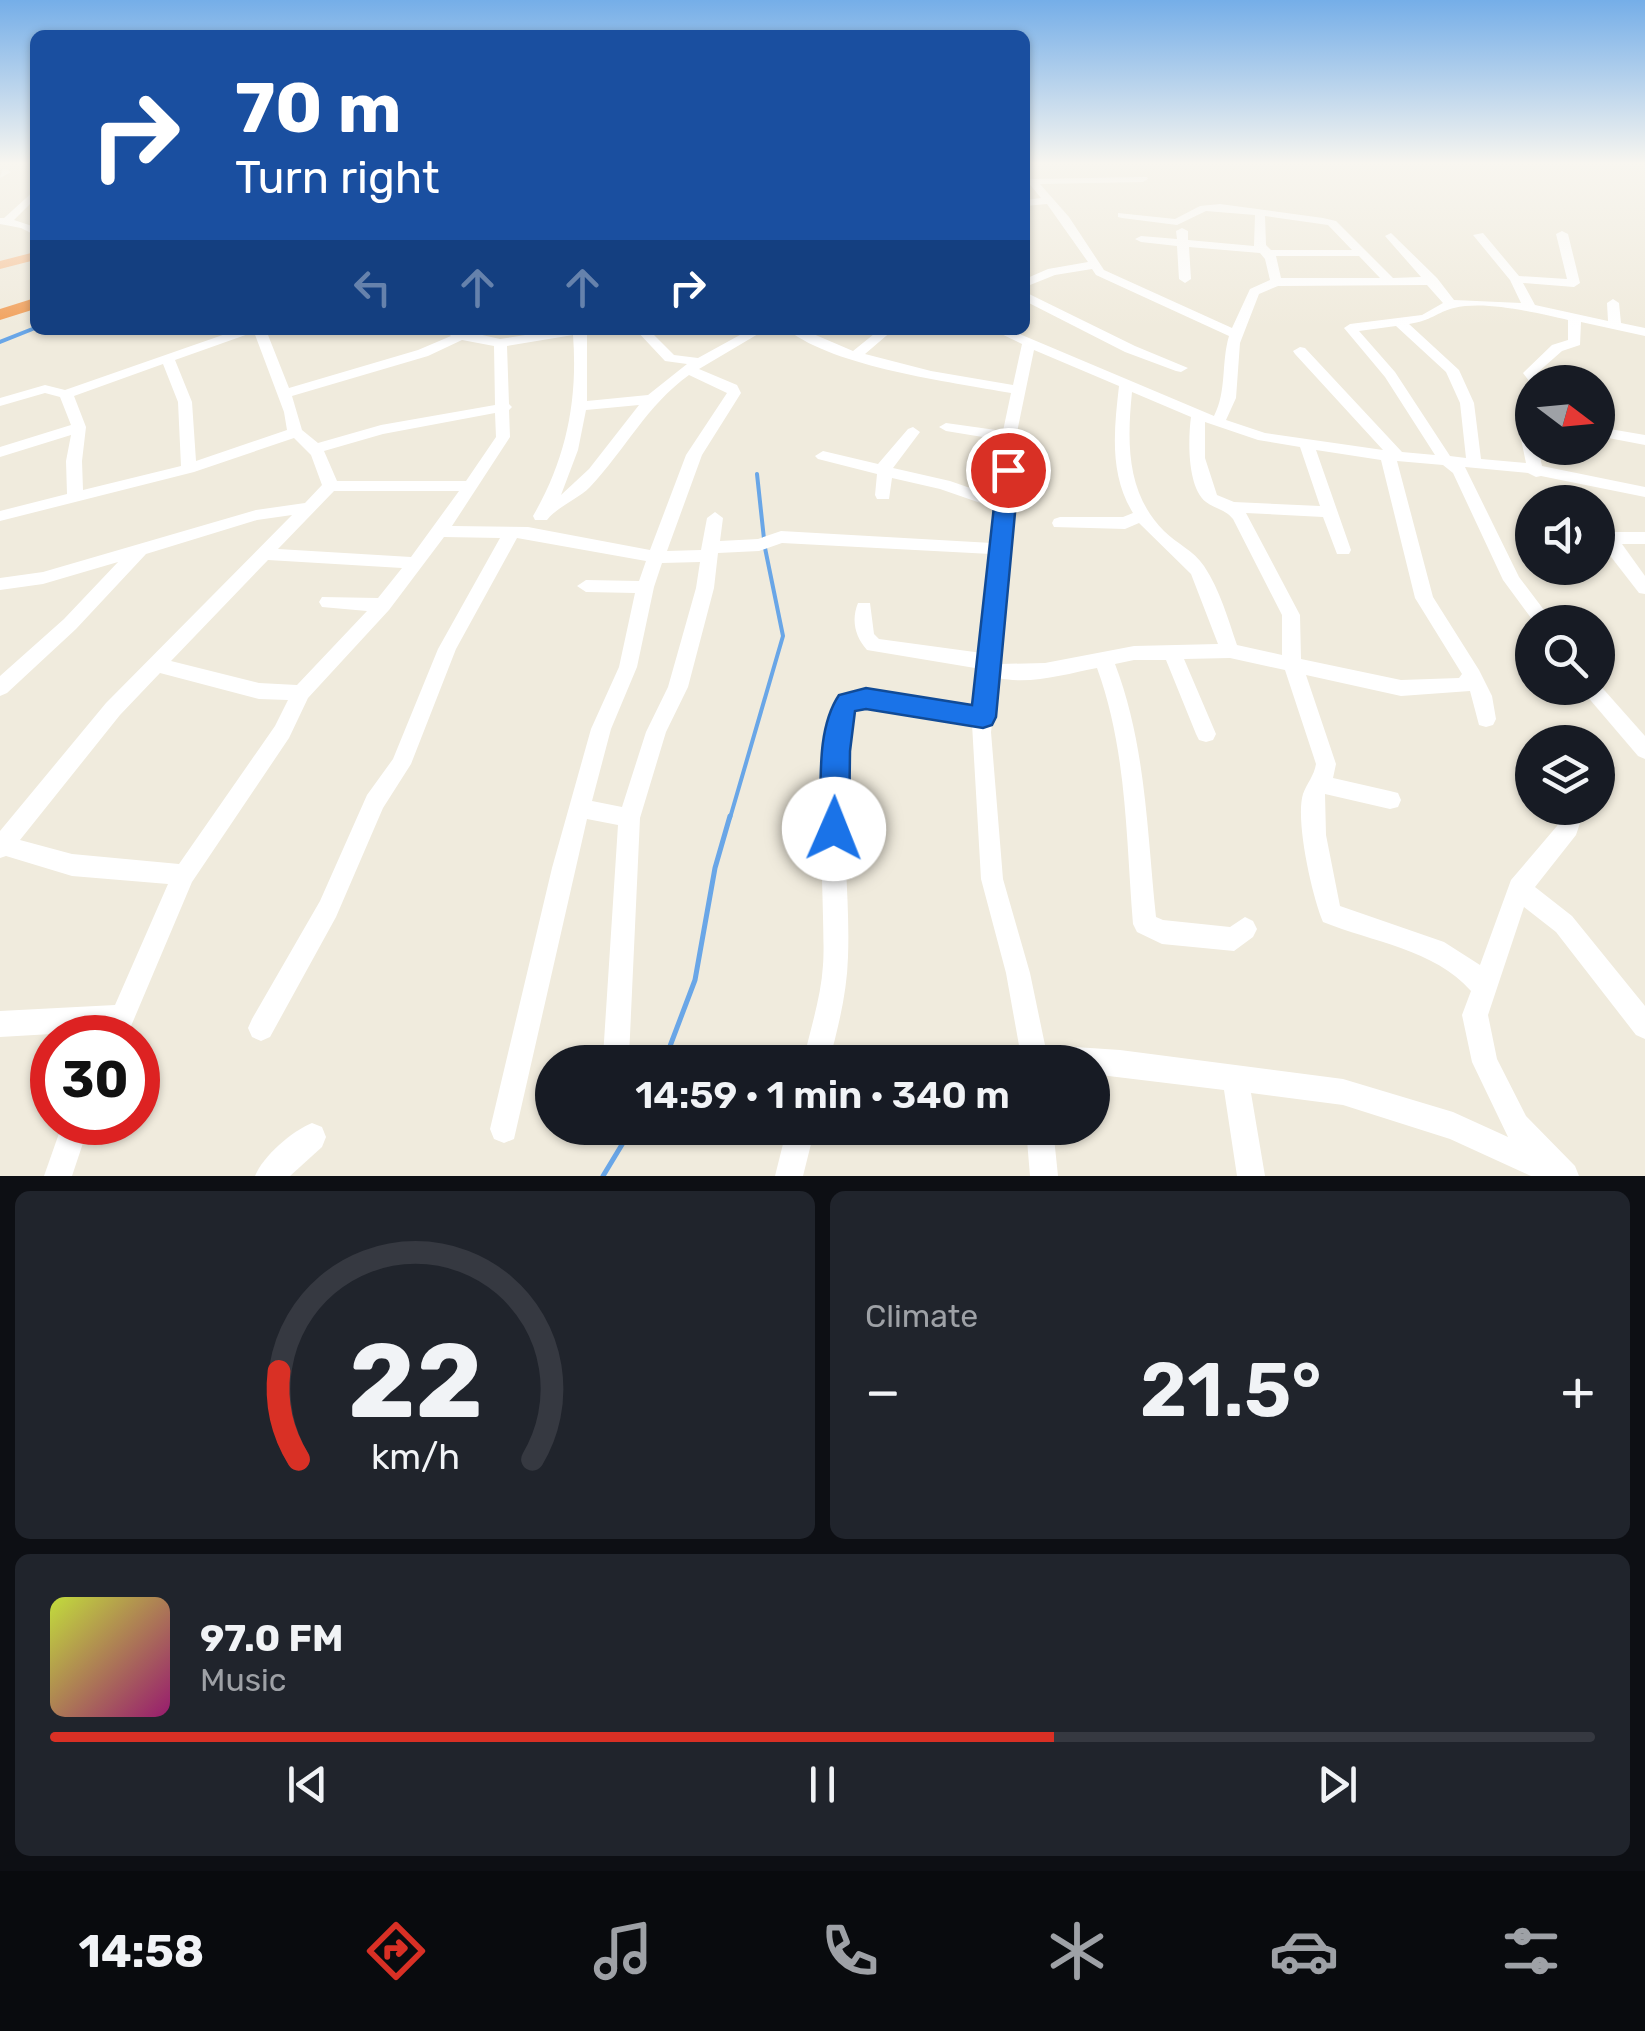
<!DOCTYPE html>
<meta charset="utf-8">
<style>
body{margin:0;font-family:Rubik,sans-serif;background:#20242c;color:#f1f3f6;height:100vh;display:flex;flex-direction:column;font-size:38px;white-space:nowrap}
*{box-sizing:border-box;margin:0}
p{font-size:32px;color:#9ea1a6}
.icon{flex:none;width:55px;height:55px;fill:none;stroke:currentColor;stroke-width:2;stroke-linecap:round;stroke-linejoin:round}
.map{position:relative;height:1176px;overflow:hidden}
.details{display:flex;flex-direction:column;gap:15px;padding:15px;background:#0d0f14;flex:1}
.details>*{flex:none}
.guide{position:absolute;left:30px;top:30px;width:1000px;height:305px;border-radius:15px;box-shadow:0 2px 8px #0004;background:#1a4fa0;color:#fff;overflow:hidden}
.needle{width:65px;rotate:106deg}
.buttons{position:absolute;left:1515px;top:365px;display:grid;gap:20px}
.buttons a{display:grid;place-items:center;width:100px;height:100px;border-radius:50%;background:#171b24;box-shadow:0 2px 8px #0004;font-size:50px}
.speed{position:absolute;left:30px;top:1015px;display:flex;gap:20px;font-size:50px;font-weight:700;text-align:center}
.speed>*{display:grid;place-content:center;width:130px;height:130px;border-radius:50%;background:#171b24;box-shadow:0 2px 8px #0004;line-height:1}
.speed .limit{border:15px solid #d22;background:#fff;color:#111}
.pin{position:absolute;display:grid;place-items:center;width:85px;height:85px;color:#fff;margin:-42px;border:5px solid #fff;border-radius:50%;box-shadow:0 2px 10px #0007}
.me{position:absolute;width:110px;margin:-55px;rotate:1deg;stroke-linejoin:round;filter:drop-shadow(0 0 8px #0008)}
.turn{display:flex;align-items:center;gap:35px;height:210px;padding:0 40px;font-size:45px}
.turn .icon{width:130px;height:130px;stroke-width:2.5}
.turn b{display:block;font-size:70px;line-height:85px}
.lanes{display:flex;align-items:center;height:95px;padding:0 40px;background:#0003;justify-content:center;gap:50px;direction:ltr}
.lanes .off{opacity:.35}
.big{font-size:75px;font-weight:600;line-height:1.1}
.details .card{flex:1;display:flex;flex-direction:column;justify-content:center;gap:15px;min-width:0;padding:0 35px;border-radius:15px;background:#20242c}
.details .dial{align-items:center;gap:0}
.dial svg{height:260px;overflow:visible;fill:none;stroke:#363941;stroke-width:7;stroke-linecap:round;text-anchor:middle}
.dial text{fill:#f1f3f6;stroke:none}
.song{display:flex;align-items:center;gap:30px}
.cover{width:120px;height:120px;border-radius:15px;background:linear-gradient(135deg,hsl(70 70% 55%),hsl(320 70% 35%))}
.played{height:10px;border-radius:5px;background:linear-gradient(90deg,#d93025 65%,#363941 65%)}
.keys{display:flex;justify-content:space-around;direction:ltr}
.heat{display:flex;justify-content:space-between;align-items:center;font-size:55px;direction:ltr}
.details .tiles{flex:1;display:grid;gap:15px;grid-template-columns:1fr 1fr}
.card:last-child{grid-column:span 2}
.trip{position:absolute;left:535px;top:1045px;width:575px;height:100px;border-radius:50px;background:#171b24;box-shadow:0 2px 8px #0004;font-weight:600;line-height:100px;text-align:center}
.menu{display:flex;height:160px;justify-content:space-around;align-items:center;background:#090b0e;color:#9ea1a6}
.menu .icon{width:70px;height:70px}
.menu .current{color:#d93025}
.menu b{font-size:45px;color:#f1f3f6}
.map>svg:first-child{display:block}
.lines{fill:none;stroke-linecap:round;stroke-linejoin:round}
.stream-far1{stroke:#69a6e7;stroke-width:4}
.stream{stroke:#69a6e7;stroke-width:5}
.minor{fill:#fff;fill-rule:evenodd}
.major{fill:#f7c79e;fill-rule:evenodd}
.highway{fill:#f1a15d;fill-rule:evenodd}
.route{fill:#1a73e8;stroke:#114b97;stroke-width:2.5}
</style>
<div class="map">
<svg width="1645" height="1176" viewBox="0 0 1645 1176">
<rect width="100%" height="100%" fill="#f0ebdd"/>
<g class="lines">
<!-- stream-far1 -->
<g class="stream-far1">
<polyline points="0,342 35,328"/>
<polyline points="757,474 764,539"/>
<polyline points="730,818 783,636 765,548"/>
</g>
<!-- stream -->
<g class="stream">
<polyline points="664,1062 695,980 715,868 730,816"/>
<polyline points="603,1176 632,1128"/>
</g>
<!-- minor -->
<g class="minor">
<polygon points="2,170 6,169 11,172 0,178"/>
<path d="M1147 177 1148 179 1143 182 1040 184 1069 217 1104 270 1232 328 1250 289 1270 280 1265 259 1260 253 1189 247 1191 279 1185 283 1179 279 1177 246 1141 242 1135 239 1141 236 1177 239 1176 231 1182 228 1188 231V240L1254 246 1255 215 1206 211 1177 225 1122 218 1118 217V213L1175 219 1200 206 1220 204 1323 218 1336 221 1393 278 1421 277 1385 236 1391 233 1437 278 1454 300 1521 303 1510 280 1473 235 1483 233 1519 276 1567 279 1556 234 1562 231 1568 234 1580 283 1574 287 1523 283 1535 305 1608 321 1607 303 1613 299 1619 303 1621 323 1645 328V336L1581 322 1580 345 1562 351 1537 373 1544 382H1532V385L1523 373 1552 345 1568 340V320C1537 313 1485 300 1454 308 1437 312 1431 321 1409 324L1459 370 1474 403 1481 459 1526 463 1518 425 1532 419V448H1538L1542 466 1645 487V497L1541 476 1536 477 1528 473 1465 467 1519 577 1553 622H1534L1503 580 1453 473 1443 465 1397 461 1433 597 1479 670 1492 696 1496 719 1493 725 1486 727 1479 725 1470 691 1401 696 1306 675 1336 764 1333 778 1390 791 1398 793 1401 800 1398 807 1390 809 1325 794 1326 835 1340 906 1444 942 1480 965 1511 880 1557 826 1565 808H1585L1576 835 1535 887 1572 916 1645 1006V1039L1636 1035 1556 932 1524 907 1488 1015 1497 1059 1526 1116 1575 1166 1579 1176H1531L1450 1139 1343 1105 1251 1093 1265 1176H1237L1224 1090 1092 1074V1062H1022L1006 973 981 879 972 724 866 707H858L852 711C834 793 851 874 848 957 847 993 838 1028 829 1062H803C810 1030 821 998 823 965 827 917 807 716 846 694 863 685 951 704 975 708L981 669 867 650C855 637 851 620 858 603H870L874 634 879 639 982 653 991 554 782 543 759 551 718 553 714 588 688 687 666 732 640 818 629 1057 627 1062H605L603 1057 618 825 587 819 514 1139 504 1143 494 1139 490 1129 552 868 591 729 619 667 635 593 586 592 577 586 586 580 639 581 646 561 517 538 456 649 411 764 383 808 336 917 270 1037 261 1041 252 1037 248 1028 252 1019 320 901 367 795 393 759 438 649 500 538 444 537 389 610 308 698 289 738 192 882 126 1038H100L103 1031 0 1037V1011L115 1005 168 884 72 876 6 856 0 858V831L106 703 292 515 257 520 146 554 76 629 7 693 0 696V676L64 619 118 562 43 584 0 590V578L43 572 256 510 305 503 322 485 311 455 294 438 194 472 0 521V511L67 494 66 461 71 435 0 457V447L71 425 60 397 45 393 0 406V398L45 385 65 390 237 330H266L289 388 418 350 451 336 445 330H460L500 339 557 330H587V401L648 395 687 364 665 361 636 330H649L674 355 698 358 749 330H765L699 369 737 385 741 393 702 455 667 551 701 550 707 518 715 512 723 518 720 541 758 539 781 531 992 543 995 508 940 489 892 478 889 499H877L875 495 877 474 818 459 815 456 823 451 878 464 908 429 913 427 920 432 893 468 950 481 996 497 1001 440 946 431 939 427 946 423 1003 431 1011 393C950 382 835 367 788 330H804L853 351 879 330H893L865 354 931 371 1013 385 1022 344 993 330H1010L1214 416C1227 391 1221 363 1229 336L1096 275 1092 269 1055 275 1025 287V279L1048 269 1088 262 1047 204 1025 206V200L1041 198 1027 181 1028 179ZM1265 216 1328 225 1352 250H1271L1266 245ZM1276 256H1359L1380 278H1281ZM1427 285 1443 303 1422 315 1350 324 1344 328 1385 377 1435 455 1402 452 1305 348 1300 347 1293 351 1295 354 1383 450 1265 433 1226 420 1236 398 1240 343 1259 294 1278 286ZM1396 326 1446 372 1460 403 1466 458 1450 456 1395 372 1359 331ZM254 332 284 412 287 430 196 461 192 402 175 360ZM573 335C578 401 566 459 533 516L535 520H547C558 506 577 500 590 487 625 450 647 405 689 375L727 393 686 455 650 550 528 527 452 526 510 437 509 410 512 407 509 404 507 346ZM462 340 494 346 495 405 381 425 318 443 302 430 292 396 428 356ZM1034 350 1119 386C1114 430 1109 474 1133 513L1123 517H1060L1054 519 1052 523 1054 527 1125 529 1139 523 1191 574 1218 644 1134 646 1045 663 1000 664 1016 437ZM163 364 178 402 181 466 83 490 82 461 86 427 74 396ZM1132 392 1191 417C1188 439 1187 487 1206 502 1215 509 1225 509 1233 519L1282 615V655L1237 645C1228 619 1220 590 1204 566 1193 550 1177 544 1164 531 1126 493 1127 442 1132 392ZM639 405 589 469 561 495 578 450 586 410ZM495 413 496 437 466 481H337L324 451 383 434ZM1205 422 1258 440 1300 447 1320 506 1234 502 1217 495 1205 458ZM1316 450 1381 460 1415 598 1462 674 1459 678 1401 680 1301 659 1300 615 1246 513 1323 517 1337 554H1349L1351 550ZM334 491H459L411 557 278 549ZM268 560 402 568 378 598 322 597 319 602 322 607 367 611 297 685 259 683 171 661ZM700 562 696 588 668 687 646 732 622 807 592 801 611 729 637 667 654 587 662 563ZM1230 658 1285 670 1316 764C1314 776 1307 783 1303 794 1295 820 1312 896 1323 922 1372 942 1434 949 1471 991L1462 1015 1472 1062 1508 1137 1453 1112 1343 1079 1120 1050 1045 1045 1030 973 1003 879 991 732 998 678C1031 685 1066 674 1097 668 1127 750 1126 838 1133 924L1137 932 1162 944 1234 951 1253 937 1257 929 1253 921 1245 917 1230 927 1163 920 1156 917C1147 832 1146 745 1115 664L1134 660H1166L1196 734 1199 740 1206 742 1213 740 1216 734 1184 659ZM160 673 259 699 288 700 275 726 179 864 72 854 20 840 120 715Z"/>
<polygon points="35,190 35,199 14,220 35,227 35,235 21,228 0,224 0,218 4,218"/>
<polygon points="1025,292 1135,346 1188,368 1181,372 1176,371 1125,352 1025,301"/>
<polygon points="1598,427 1645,435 1645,445 1598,436"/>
<polygon points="1613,532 1645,532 1645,544 1622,544 1645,576 1645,594 1639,593 1608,553 1605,538"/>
<polygon points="1598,683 1645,736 1645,759 1638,756 1580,688 1598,688"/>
<polygon points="63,1122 90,1122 72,1176 44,1176"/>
<path d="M312 1123 322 1127 326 1137 322 1147 290 1176H255C263 1156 292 1131 312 1123Z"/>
<polygon points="787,1128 815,1128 803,1176 775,1176"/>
<polygon points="1026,1128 1053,1128 1058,1176 1030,1176"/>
</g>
<!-- major -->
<polygon class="major" points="35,252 35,260 0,269 0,261"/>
<!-- highway -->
<polygon class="highway" points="35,298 35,309 0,320 0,309"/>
</g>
<!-- sky -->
<linearGradient id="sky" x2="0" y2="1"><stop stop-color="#75aee8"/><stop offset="0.5" stop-color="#f8f6f0"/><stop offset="1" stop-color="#f8f6f0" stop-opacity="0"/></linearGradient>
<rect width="1645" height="327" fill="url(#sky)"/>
<!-- route -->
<path class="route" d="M1008 464 1019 470 996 717 992 725 983 728 866 709 855 711 850 751 849 829 845 838 834 842 824 838 820 829C822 787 815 731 839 695L866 688 972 705 998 470Z"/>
</svg>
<div class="buttons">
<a><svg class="needle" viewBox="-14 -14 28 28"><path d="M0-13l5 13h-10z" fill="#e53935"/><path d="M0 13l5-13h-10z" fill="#9ea1a6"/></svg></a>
<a><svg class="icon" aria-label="sound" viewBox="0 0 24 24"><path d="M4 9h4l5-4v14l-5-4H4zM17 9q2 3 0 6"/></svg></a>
<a><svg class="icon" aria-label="search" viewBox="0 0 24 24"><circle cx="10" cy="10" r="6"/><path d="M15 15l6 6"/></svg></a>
<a><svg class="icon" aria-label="layers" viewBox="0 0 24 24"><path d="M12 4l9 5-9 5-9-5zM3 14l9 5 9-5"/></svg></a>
</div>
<div class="speed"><div class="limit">30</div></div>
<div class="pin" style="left:1008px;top:470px;background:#d93025"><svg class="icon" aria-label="arrive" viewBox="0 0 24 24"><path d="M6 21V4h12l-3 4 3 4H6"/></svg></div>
<svg class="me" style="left:834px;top:829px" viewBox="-20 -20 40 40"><circle r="19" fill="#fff"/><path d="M0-13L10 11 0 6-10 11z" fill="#1a73e8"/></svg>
<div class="trip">14:59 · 1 min · 340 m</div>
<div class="guide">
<div class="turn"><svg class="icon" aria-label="right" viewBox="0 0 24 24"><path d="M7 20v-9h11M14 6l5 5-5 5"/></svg><div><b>70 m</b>Turn right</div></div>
<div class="lanes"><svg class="icon off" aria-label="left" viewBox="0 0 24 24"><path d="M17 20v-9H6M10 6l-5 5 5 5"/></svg><svg class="icon off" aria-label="ahead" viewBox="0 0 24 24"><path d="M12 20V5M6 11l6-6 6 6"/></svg><svg class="icon off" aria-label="ahead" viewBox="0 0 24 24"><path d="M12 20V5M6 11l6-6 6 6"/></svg><svg class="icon" aria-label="right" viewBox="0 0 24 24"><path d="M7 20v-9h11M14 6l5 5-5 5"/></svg></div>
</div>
</div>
<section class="details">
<div class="tiles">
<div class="card dial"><svg viewBox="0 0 100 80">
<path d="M14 69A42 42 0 1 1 86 69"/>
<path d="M14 69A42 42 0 0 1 8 42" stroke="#d93025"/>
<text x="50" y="56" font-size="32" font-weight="700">22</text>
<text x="50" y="72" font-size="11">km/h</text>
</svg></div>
<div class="card"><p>Climate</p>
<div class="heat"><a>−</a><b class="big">21.5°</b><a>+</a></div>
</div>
<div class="card">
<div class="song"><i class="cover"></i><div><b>97.0 FM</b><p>Music</p></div></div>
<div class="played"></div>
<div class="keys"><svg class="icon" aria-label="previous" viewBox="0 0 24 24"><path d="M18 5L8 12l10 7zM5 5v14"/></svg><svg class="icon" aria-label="pause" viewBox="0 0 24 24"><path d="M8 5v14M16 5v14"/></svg><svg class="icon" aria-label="next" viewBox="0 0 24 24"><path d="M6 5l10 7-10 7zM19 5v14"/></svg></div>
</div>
</div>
</section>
<nav class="menu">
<b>14:58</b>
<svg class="icon current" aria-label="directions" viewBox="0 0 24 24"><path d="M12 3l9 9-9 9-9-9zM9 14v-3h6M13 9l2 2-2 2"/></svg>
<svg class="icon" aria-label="music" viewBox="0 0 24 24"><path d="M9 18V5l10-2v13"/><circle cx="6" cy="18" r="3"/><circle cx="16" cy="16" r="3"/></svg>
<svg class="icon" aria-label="phone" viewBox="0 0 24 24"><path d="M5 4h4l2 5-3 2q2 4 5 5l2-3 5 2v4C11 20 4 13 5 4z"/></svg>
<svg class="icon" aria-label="climate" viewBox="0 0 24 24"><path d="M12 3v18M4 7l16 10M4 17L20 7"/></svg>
<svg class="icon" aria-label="car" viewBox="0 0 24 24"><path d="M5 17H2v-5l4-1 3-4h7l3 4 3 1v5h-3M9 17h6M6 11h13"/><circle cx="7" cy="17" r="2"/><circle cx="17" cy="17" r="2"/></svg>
<svg class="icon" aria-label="filters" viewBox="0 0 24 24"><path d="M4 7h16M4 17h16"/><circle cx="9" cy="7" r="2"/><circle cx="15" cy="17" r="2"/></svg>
</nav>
